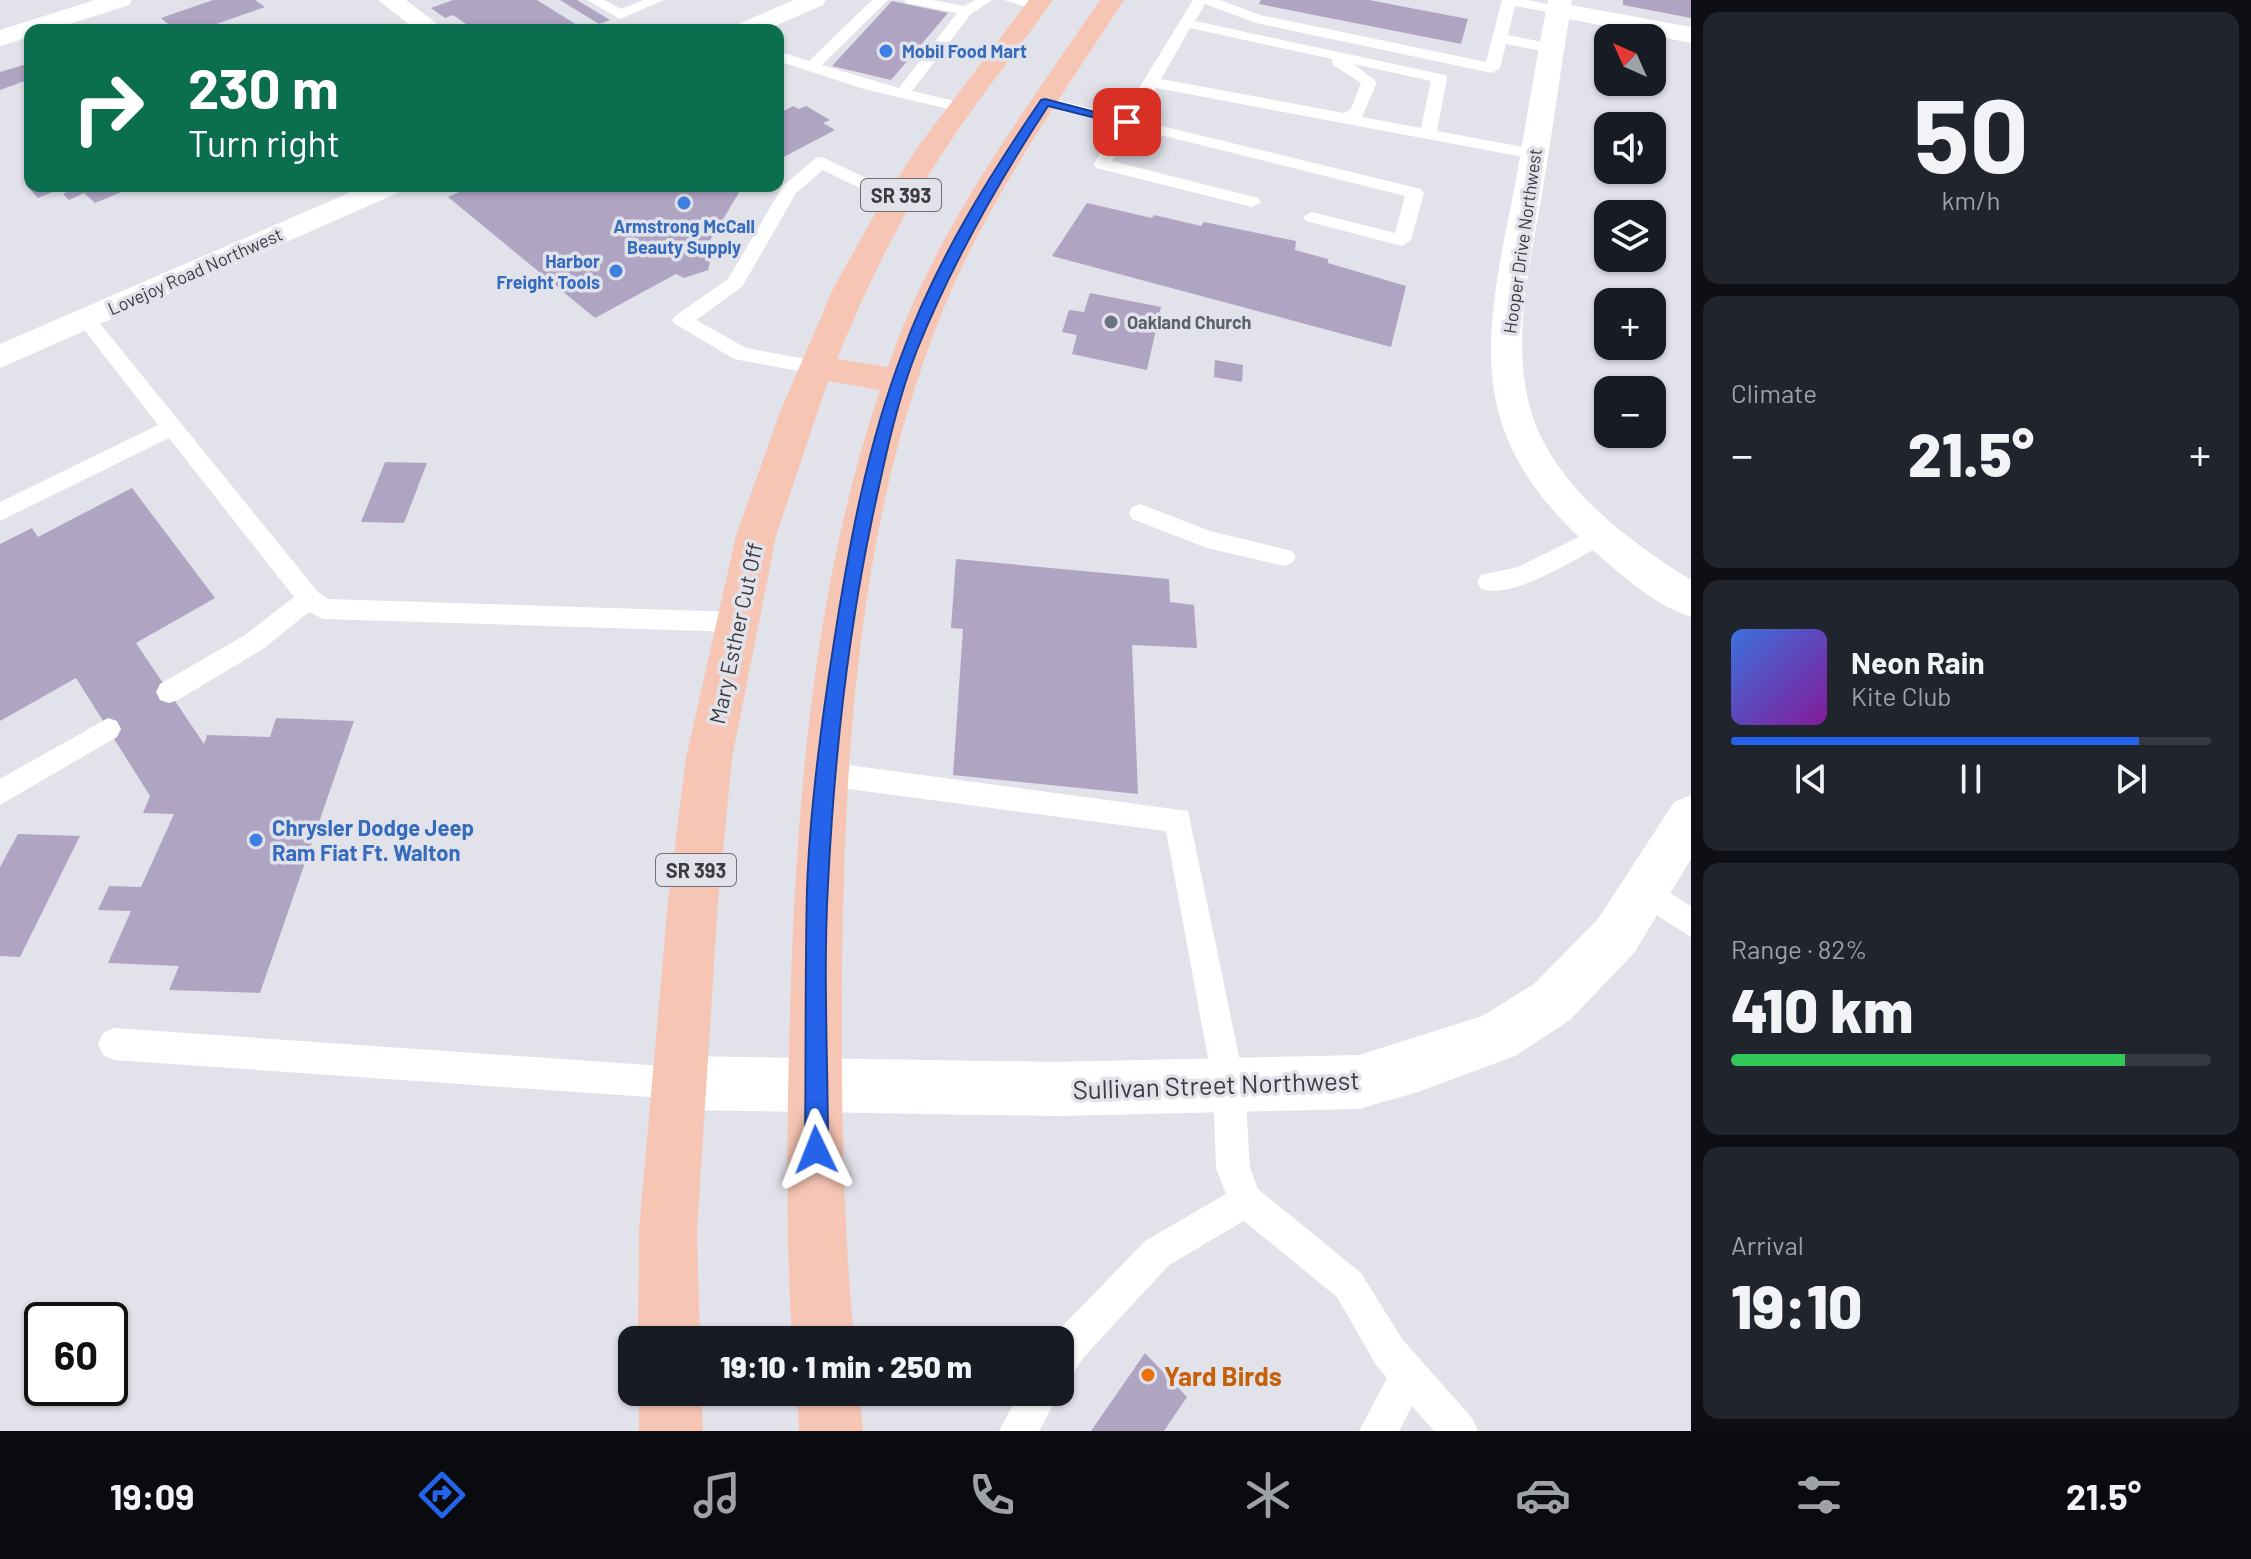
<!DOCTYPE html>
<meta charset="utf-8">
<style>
body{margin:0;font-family:Barlow,sans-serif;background:#20242c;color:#f1f3f6;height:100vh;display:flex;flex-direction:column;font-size:30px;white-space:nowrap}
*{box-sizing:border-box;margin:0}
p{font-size:26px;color:#9ea1a6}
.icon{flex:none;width:44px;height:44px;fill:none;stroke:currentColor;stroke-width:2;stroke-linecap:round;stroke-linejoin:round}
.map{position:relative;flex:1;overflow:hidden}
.side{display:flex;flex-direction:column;gap:12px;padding:12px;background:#0d0f14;width:560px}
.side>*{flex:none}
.hud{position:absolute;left:24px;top:24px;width:760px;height:168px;border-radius:16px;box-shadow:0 2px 6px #0004;background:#0b6e4f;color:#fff;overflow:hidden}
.needle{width:52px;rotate:315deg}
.tools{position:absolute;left:1594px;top:24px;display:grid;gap:16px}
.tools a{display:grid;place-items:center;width:72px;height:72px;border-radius:16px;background:#171b24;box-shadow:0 2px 6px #0004;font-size:40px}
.speed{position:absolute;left:24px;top:1302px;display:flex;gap:16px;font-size:40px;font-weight:700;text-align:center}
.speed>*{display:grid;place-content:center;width:104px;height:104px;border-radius:50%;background:#171b24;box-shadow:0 2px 6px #0004;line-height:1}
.speed .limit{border:4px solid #111;border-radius:12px;background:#fff;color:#111}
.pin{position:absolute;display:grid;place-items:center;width:68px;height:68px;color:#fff;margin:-34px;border-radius:16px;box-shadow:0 4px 12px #0006}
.me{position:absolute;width:88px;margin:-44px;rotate:358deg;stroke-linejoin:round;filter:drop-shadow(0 0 6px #0008)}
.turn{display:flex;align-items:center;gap:28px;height:168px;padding:0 32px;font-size:36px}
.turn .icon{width:104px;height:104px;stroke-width:2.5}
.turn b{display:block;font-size:56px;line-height:68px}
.big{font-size:60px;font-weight:800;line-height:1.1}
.side .tile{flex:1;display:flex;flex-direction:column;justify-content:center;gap:12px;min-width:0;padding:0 28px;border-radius:16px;background:#20242c}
.side .dial{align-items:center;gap:0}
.dial b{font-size:104px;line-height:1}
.song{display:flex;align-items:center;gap:24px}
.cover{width:96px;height:96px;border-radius:12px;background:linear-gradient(135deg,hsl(220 70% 55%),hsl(290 70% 35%))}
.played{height:8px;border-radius:4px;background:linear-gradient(90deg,#2563eb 85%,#363941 85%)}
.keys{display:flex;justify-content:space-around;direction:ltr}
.heat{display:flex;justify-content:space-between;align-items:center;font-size:44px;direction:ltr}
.charge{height:12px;border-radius:6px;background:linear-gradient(90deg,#34c759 82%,#363941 0)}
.trip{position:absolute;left:618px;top:1326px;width:456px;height:80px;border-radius:16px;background:#171b24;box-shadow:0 2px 6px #0004;font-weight:800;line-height:80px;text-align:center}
.menu{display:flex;height:128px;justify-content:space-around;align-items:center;background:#090b0e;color:#9ea1a6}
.menu .icon{width:56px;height:56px}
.menu .on{color:#2563eb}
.menu b{font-size:36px;color:#f1f3f6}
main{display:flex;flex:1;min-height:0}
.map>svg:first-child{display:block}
.building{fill:#b0a4c3}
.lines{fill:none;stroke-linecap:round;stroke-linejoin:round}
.service{fill:#fff;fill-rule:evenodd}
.minor{fill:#fff;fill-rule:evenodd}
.tertiary{fill:#fff;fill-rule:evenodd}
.primary{fill:#f7c5b3;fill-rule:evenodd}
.route{fill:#2563eb;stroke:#184099;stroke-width:2}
.shop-dot{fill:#3f7fe0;stroke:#e2e2eb;stroke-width:3}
.worship-dot{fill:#6b7280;stroke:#e2e2eb;stroke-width:3}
.food-dot{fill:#e8710a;stroke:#e2e2eb;stroke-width:3}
.labels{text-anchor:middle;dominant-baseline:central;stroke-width:7;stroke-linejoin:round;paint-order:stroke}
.far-shop-label{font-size:18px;font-weight:bold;fill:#366cbe;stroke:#e2e2eb;text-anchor:start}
.far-street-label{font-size:18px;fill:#3c3c40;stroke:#e2e2eb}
.far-worship-label{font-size:18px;font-weight:bold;fill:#5b616d;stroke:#e2e2eb;text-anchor:start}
.shield{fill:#e2e2eb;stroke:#6e6e73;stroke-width:2}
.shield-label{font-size:20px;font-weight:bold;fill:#3c3c40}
.street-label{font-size:22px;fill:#3c3c40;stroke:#e2e2eb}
.shop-label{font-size:22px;font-weight:bold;fill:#366cbe;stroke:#e2e2eb;text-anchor:start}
.near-street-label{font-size:26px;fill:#3c3c40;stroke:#e2e2eb}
.near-food-label{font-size:26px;font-weight:bold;fill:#c56008;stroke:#e2e2eb;text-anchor:start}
</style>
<main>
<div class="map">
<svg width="1691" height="1431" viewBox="0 0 1691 1431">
<rect width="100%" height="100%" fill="#e2e2eb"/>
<!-- building -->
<g class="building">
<polygon points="213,0 255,0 265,7 199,30 175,30 161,18"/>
<polygon points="453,0 537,0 585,30 475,30 453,15 445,18 431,8"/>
<polygon points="560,0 577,0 610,20 599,24"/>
<polygon points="1261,0 1369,0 1468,19 1461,44 1259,4"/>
<polygon points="1623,0 1691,0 1691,18 1623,5"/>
<polygon points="892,1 948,13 891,80 832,66"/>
<polygon points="30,63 30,79 0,90 0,72"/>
<polygon points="793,106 799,109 806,106 830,120 823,123 835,130 778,160 778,114"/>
<polygon points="30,183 30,186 67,186 38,198 26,185"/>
<polygon points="77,186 128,186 131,188 95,203 84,193 69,200 63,194"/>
<polygon points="473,186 743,186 705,249 712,254 708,270 684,278 676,274 595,318 448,197"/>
<polygon points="1087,203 1152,218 1154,215 1201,226 1204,222 1296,241 1295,250 1328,259 1328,263 1406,286 1391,347 1052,256"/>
<polygon points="1090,293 1161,307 1147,370 1072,354 1077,335 1062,332 1069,310 1084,312"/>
<polygon points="1215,360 1243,365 1242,382 1214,377"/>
<polygon points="385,462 427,463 404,523 361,522"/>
<polygon points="132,488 215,598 136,643 204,744 207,735 270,737 276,718 354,721 260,993 169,990 179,966 108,963 131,911 98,910 109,886 141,887 174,814 143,813 150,796 76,678 0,721 0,544 32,528 38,537"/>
<polygon points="956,559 1169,579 1170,602 1194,605 1197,648 1132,645 1138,794 953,775 963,629 951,628"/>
<polygon points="18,834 80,836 20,957 0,956 0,867"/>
<polygon points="1145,1353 1187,1397 1164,1431 1091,1431"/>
</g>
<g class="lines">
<!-- service -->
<g class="service">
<polygon points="587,0 604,0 621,9 644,0 664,0 620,19"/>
<polygon points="872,0 888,0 822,65 899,88 957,13 906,3 904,0 933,0 964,6 975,0 992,0 971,14 912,91 967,104 967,110 961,112 864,89 778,61 778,51 809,61"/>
<polygon points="1004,0 1030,0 1044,6 1037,10"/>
<path d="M1193 0H1220L1260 15 1486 62 1502 0H1527L1563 7 1565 10 1558 14 1515 6 1508 35 1557 45 1560 48 1552 53 1506 44 1500 68 1492 73 1256 23 1205 4 1195 21 1445 75 1447 78 1437 131 1534 149 1542 154 1534 159 1156 88 1137 120 1421 189 1424 193 1411 240 1402 246 1306 221 1303 217 1312 212 1395 233 1405 196 1132 128 1112 161 1258 198 1261 202 1252 207 1096 168 1094 164 1117 125 1039 105 1037 102 1045 97 1122 116ZM1190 28 1332 59 1333 65 1361 83 1351 109 1344 113 1161 79ZM1354 64 1431 81 1421 128 1362 117 1377 82Z"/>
<path d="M822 157 864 177 908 190 911 194 908 198C886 203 843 180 823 170L796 193 742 287 696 320 746 348 822 362 825 367 822 372 815 374 734 359 675 324 672 320 675 316 728 279 783 186 816 158Z"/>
<polygon points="86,313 93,315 318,592 328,599 738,612 747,615 750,622 747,629 738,632 323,619 309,612 263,649 178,700 169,703 160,700 156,692 160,684 245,635 294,597 169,438 0,521 0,502 158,425 79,323 76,319 79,315"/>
<polygon points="1140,504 1210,531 1292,551 1296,557 1292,563 1284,566 1207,548 1132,519 1129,513 1132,507"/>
<path d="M1603 525 1611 528 1615 534 1611 540C1580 556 1515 600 1481 589L1477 582 1481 575 1518 567Z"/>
<polygon points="108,718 117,721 121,729 117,737 0,805 0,779"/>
<polygon points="826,762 1188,811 1245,1085 1250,1168 1258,1189 1361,1273 1402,1339 1472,1418 1478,1431 1434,1431 1412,1406 1399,1431 1359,1431 1387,1378 1376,1365 1337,1297 1244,1221 1169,1265 1083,1358 1073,1374 1060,1379 1060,1340 1052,1340 1057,1332 1145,1241 1226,1194 1216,1168 1213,1085 1166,831 826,786 816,783 813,774 816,765"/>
<polygon points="1644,877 1691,906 1691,937 1634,901 1630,891 1634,881"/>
<polygon points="114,1028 678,1067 689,1072 694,1083 689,1094 678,1099 114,1060 103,1055 98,1044 103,1033"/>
<polygon points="1020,1392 1060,1392 1039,1431 999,1431"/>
</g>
<!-- minor -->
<g class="minor">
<polygon points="95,0 132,0 129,5 51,30 30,30 30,37 0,46 0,30"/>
<polygon points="378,0 406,0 445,30 416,30"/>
<path d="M1548 0H1572L1571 5 1691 27V43L1569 19C1560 73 1553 128 1544 182 1531 264 1503 360 1542 439 1572 499 1636 546 1691 580V617C1654 605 1621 575 1592 549 1461 433 1484 339 1515 185 1526 123 1536 61 1548 0Z"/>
<polygon points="1691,795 1691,859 1634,953 1570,1020 1515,1056 1418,1092 1359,1109 1056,1116 678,1110 659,1102 651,1083 659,1064 678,1056 1056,1062 1359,1055 1482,1016 1534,984 1598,919 1674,802"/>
</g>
<!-- tertiary -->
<g class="tertiary">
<polygon points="794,0 826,0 823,5 766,30 732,30 736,25"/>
<polygon points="365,186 405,186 400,192 0,368 0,344"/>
</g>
<!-- primary -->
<g class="primary">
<path d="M1029 0H1053C1018 50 979 97 946 148 901 215 867 285 837 359L888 367C933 233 1021 116 1100 0H1124C1059 100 988 199 943 310 857 521 844 756 842 981 841 1101 843 1221 854 1340H792C785 1221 787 1101 791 982 798 782 816 580 880 390L828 381 776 536 732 758 718 902 697 1231 700 1340H638L639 1231 668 902 686 758 736 536 780 412 834 287 881 203 920 144Z"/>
<polygon points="639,1392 701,1392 703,1431 639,1431"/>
<polygon points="797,1392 859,1392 863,1431 799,1431"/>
</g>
</g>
<!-- route -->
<path class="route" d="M1045 99 1133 122 1127 126 1048 106C997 184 952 263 917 350 896 403 884 463 872 519 847 639 834 762 828 884 823 972 828 1061 828 1150L825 1158 816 1161 808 1158 805 1150C806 1063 805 976 807 889 810 807 821 724 834 642 849 545 867 446 902 354 935 263 987 179 1041 100Z"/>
<!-- markers -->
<g class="shop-dot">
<circle cx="886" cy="51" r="8"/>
<circle cx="684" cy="203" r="8"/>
<circle cx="616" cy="271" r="8"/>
<circle cx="256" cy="840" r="8"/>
</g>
<circle class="worship-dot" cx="1111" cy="322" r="8"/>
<circle class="food-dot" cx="1148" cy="1375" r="8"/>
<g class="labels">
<!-- far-shop labels -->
<g class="far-shop-label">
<text x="902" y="51">Mobil Food Mart</text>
<text x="684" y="226" text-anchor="middle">Armstrong McCall<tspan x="684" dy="21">Beauty Supply</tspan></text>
<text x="600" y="261" text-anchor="end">Harbor<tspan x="600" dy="21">Freight Tools</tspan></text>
</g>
<!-- far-street labels -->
<g class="far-street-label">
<text transform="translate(1522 241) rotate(-82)">Hooper Drive Northwest</text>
<text transform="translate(195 271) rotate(-24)">Lovejoy Road Northwest</text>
</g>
<!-- far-worship labels -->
<g class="far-worship-label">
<text x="1127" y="322">Oakland Church</text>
</g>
<!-- shield labels -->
<g class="shield">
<rect x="861" y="179" width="80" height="32" rx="6"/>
<rect x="656" y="854" width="80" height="32" rx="6"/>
</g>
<g class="shield-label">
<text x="901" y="195">SR 393</text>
<text x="696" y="870">SR 393</text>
</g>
<!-- street labels -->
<g class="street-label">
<text transform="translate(735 633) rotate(-78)">Mary Esther Cut Off</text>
</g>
<!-- shop labels -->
<g class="shop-label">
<text x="272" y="827">Chrysler Dodge Jeep<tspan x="272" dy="25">Ram Fiat Ft. Walton</tspan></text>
</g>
<!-- near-street labels -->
<g class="near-street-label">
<text transform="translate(1216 1084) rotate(-2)">Sullivan Street Northwest</text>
</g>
<!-- near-food labels -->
<g class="near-food-label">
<text x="1164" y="1375">Yard Birds</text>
</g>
</g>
</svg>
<div class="tools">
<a><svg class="needle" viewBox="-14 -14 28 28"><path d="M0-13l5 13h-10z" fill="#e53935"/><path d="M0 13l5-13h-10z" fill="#9ea1a6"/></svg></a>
<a><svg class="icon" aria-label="sound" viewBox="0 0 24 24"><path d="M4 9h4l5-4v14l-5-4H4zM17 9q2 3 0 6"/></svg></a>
<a><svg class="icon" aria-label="layers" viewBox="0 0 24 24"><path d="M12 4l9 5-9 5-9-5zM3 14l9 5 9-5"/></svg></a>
<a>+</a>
<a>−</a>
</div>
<div class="speed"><div class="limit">60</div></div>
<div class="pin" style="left:1127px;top:122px;background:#d93025"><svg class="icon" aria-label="arrive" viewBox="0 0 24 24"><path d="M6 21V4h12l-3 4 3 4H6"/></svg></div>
<svg class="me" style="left:816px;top:1150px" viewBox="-20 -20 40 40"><path d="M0-17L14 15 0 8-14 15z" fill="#2563eb" stroke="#fff" stroke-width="4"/></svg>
<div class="trip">19:10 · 1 min · 250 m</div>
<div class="hud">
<div class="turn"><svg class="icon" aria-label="right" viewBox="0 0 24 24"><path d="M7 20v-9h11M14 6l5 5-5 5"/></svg><div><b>230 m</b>Turn right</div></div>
</div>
</div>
<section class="side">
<div class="tile dial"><b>50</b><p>km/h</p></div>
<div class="tile"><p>Climate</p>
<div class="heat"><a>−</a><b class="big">21.5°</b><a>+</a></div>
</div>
<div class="tile">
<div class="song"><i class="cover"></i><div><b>Neon Rain</b><p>Kite Club</p></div></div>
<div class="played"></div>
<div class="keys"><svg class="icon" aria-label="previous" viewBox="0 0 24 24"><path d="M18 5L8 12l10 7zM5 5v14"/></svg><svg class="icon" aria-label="pause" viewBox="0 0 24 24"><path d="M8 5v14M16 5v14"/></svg><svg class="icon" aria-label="next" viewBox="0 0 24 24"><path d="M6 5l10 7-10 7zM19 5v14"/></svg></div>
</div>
<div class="tile"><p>Range · 82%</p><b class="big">410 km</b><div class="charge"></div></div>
<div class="tile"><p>Arrival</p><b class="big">19:10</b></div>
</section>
</main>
<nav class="menu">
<b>19:09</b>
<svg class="icon on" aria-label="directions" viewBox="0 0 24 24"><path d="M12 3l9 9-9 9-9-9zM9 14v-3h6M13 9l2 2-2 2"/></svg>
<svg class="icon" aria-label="music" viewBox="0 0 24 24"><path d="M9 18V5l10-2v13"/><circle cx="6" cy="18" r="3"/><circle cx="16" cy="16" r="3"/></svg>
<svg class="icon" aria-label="phone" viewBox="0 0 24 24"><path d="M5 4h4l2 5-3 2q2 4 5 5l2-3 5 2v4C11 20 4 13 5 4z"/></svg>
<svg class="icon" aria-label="climate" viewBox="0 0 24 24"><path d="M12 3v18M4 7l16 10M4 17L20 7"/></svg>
<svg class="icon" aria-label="car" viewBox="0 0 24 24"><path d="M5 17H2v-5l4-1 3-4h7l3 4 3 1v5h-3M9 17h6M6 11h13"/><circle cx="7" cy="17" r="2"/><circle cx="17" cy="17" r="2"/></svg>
<svg class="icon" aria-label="filters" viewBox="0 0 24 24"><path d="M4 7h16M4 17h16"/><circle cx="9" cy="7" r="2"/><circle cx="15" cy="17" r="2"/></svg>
<b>21.5°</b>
</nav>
